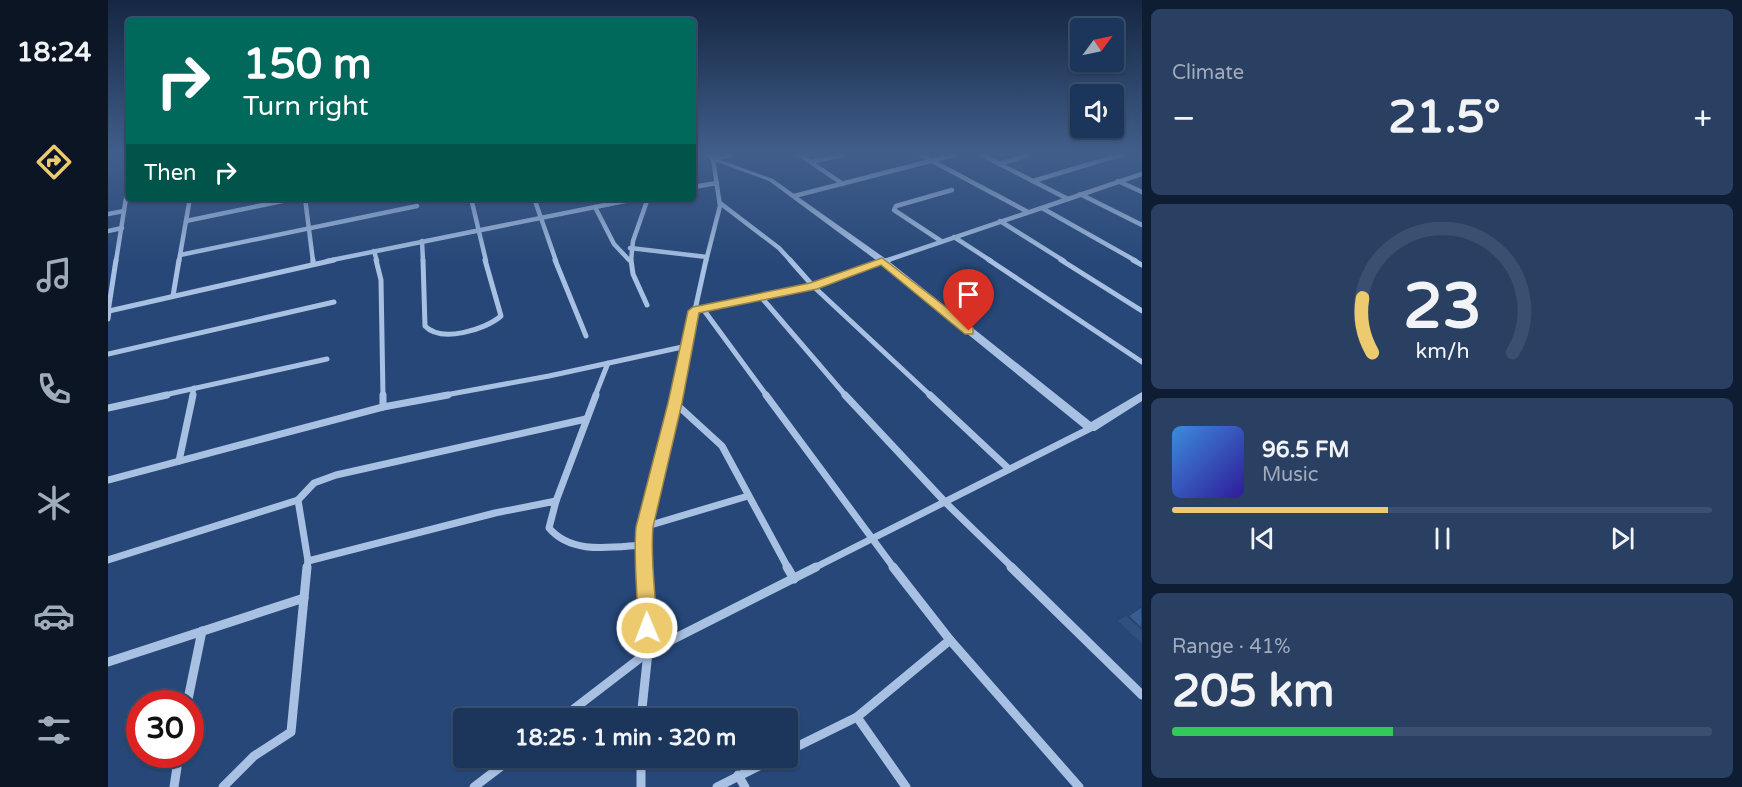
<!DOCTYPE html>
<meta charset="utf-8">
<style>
body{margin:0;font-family:"Varela Round",sans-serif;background:#294063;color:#f1f3f6;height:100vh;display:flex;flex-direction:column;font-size:22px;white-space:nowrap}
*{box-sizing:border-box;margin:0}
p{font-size:20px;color:#a0abbb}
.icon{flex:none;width:33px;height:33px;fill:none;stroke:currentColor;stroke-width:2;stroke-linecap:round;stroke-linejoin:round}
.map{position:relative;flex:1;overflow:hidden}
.details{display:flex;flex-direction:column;gap:9px;padding:9px;background:#0f1d32;width:600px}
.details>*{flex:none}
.guide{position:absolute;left:18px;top:18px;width:570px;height:183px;border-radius:6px;box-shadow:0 2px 4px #0004,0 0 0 2px #3a5070;background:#00695c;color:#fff;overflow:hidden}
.needle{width:39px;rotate:57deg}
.controls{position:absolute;left:962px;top:18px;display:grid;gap:12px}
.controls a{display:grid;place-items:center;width:54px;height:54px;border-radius:6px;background:#1c355a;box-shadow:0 2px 4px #0004,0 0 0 2px #3a5070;font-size:30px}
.speed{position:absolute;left:18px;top:690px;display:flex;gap:12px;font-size:30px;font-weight:700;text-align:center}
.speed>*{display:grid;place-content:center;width:78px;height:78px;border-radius:50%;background:#1c355a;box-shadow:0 2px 4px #0004,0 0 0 2px #3a5070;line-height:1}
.speed .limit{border:9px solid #d22;background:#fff;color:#111}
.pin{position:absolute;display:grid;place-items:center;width:51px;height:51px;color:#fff;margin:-62px -26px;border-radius:50% 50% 50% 0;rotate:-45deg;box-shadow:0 0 6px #0007}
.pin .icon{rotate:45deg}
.me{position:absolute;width:66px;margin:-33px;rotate:359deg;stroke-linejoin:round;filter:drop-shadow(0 0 4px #0008)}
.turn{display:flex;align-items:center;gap:21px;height:126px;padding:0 18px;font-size:27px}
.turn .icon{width:78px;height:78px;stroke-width:2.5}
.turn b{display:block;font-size:42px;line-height:51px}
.then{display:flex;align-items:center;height:57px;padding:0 18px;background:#0003;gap:12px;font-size:22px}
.big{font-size:45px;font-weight:700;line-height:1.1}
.details .tile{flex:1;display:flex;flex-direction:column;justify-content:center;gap:9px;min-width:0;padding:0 21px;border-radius:9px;background:#294063}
.details .dial{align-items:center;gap:0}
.dial svg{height:156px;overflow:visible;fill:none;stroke:#3a5070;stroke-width:7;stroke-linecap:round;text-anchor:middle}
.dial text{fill:#f1f3f6;stroke:none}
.song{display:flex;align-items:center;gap:18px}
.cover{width:72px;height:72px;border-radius:9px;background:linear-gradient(135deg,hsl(210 70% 55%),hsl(250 70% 35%))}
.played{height:6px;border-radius:3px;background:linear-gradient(90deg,#ecca6d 40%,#3a5070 40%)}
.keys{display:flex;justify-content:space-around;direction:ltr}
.heat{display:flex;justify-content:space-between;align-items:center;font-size:33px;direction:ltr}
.charge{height:9px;border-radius:4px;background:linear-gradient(90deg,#34c759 41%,#3a5070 0)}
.trip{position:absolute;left:345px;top:708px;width:345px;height:60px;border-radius:6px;background:#1c355a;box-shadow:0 2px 4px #0004,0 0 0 2px #3a5070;font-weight:700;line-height:60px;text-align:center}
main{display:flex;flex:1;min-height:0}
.tab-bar{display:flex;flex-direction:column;width:108px;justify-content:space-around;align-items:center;background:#0b1524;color:#a0abbb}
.tab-bar .icon{width:42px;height:42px}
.tab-bar .active{color:#ecca6d}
.tab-bar b{font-size:27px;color:#f1f3f6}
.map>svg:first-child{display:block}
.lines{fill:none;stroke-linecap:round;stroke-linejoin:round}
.minor-far3{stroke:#a8c1e3;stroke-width:4.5}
.minor-far2{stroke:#a8c1e3;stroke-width:5}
.minor-far1{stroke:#a8c1e3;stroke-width:7}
.minor{stroke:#a8c1e3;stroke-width:9}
.tertiary{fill:#a8c1e3;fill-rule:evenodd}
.wall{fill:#2e5180}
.building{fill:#365e95;stroke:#264268;stroke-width:1.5}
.route{fill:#ecca6d;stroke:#998347;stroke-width:1.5}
</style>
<main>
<nav class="tab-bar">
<b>18:24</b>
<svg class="icon active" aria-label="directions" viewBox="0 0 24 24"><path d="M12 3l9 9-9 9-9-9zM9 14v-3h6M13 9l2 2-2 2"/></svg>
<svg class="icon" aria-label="music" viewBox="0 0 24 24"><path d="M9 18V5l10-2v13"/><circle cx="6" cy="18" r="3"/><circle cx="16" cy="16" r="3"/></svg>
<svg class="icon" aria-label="phone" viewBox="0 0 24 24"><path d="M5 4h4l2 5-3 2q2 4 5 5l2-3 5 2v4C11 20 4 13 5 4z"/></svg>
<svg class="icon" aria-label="climate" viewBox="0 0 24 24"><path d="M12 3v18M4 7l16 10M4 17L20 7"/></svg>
<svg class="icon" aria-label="car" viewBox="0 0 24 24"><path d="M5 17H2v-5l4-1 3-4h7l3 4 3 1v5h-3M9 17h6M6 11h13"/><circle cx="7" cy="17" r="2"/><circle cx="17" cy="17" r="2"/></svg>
<svg class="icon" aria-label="filters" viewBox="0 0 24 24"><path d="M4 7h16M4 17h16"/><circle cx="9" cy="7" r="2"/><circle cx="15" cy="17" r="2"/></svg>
</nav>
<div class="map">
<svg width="1034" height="787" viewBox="0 0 1034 787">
<rect width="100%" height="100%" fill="#264778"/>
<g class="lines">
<!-- minor-far3 -->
<g class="minor-far3">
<polyline points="692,155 735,184"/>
<polyline points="813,155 920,212"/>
<polyline points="703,162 734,155"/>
<polyline points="891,164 920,155"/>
<polyline points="925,181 1012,155"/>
<polyline points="1010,181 1034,192"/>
<polyline points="585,187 609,183"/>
<polyline points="972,194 1034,225"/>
<polyline points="686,196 846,155"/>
<polyline points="197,198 205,261"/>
<polyline points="363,198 378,261"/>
<polyline points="426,198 448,261"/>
<polyline points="960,199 1034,174"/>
<polyline points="612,203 671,248 683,261"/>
<polyline points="487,207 506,244 521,260"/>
<polyline points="934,208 1028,261"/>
<polyline points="0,214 16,211"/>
<polyline points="78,221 189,198"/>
<polyline points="892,221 956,261"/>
<polyline points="0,231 14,228"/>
<polyline points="846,237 883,261"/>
<polyline points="314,241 315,261"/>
<polyline points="833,241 786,210 788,206 844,190"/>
<polyline points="522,248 599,257"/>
<polyline points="266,251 269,261"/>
<polyline points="72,255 309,206"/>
<polyline points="8,261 21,179"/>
<polyline points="71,261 82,198"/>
<polyline points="219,261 532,198"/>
<polyline points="523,261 525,241 540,198"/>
<polyline points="598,261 612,206 605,159 623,155"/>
<polyline points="777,261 960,199 874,155"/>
</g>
<!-- minor-far2 -->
<g class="minor-far2">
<polyline points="205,260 205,264"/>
<polyline points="268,260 273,280 275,396"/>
<path d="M315 260 317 326C333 343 377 330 393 316L377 260"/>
<polyline points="447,260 478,336"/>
<polyline points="523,260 525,274 539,305"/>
<polyline points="682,260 705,286 823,396"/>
<polyline points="881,260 1034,362"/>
<polyline points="953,260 1034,311"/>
<polyline points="1025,260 1034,265"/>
<polyline points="65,296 71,260"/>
<polyline points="653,297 738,396"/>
<polyline points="593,309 705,286 781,260"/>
<polyline points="595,309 659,396"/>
<polyline points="0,312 8,260"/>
<polyline points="0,319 1,311 226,260"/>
<polyline points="0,354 226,302"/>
<polyline points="52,396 219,359"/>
<polyline points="84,396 86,388"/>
<polyline points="332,396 441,376 579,346"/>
<polyline points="487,396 500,363"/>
<polyline points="568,396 598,260"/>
</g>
<!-- minor-far1 -->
<g class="minor-far1">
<polyline points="275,395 275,407 340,395"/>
<polyline points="658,395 786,568"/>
<polyline points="737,395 838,503 905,568"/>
<polyline points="822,395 901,469"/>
<polyline points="567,403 614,446 680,568"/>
<polyline points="0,408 59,395"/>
<polyline points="71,461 85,395"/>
<polyline points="0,480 275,407"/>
<polyline points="190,500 206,483 228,475 478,419"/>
<polyline points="448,501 488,395"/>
<polyline points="536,527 640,496"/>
<polyline points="0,560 190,500 200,561"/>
<path d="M199 568 200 561 387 513 448 501 441 528C464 555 503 547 535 545"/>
<polyline points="537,568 536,527 569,395"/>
<polyline points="706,568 983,428"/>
</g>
<!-- minor -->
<g class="minor">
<polyline points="679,567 686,579"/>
<polyline points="785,567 842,640 971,787"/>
<polyline points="903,567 1034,695"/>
<polyline points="0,662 196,598"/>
<polyline points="79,704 94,631"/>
<polyline points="749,717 798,787"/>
<polyline points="454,718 540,652 708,567"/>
<polyline points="533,718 540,652 537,567"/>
<polyline points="680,751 749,717 842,640"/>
<polyline points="533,758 533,787"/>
<polyline points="630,775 637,787"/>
<polyline points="66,787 71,754"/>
<polyline points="115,787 146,756 183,732 199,567"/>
<polyline points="366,787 404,758"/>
<polyline points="609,787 667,758"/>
</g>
<!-- tertiary -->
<polygon class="tertiary" points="598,155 605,155 607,158 665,179 778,259 983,422 1034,392 1034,401 987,431 979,431 772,263 661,181 603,160"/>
</g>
<!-- wall -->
<polygon class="wall" points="1034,605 1034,644 1010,621"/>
<!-- building -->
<polygon class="building" points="1034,606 1034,629 1020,616"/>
<!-- sky -->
<linearGradient id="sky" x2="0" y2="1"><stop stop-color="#152742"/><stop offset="0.58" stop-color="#415e8b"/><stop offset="1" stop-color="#415e8b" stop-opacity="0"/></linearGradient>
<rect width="1034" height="265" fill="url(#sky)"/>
<!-- route -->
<path class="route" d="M774 258 865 328V334H857L773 265 709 289 591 313 574 403 545 527C542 559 548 595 549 628L546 635 539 638 533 635 530 628C530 595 525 559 528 527L560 403 580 311 585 307 702 283Z"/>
</svg>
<div class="controls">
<a><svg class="needle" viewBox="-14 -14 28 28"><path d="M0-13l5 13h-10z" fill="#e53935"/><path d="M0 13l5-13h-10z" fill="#a0abbb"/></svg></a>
<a><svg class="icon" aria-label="sound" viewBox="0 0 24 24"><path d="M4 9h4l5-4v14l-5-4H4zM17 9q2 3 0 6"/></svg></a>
</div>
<div class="speed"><div class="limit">30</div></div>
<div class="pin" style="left:861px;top:331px;background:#d93025"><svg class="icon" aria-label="arrive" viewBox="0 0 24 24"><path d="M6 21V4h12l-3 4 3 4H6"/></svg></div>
<svg class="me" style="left:539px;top:628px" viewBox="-20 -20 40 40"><circle r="17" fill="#ecca6d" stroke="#fff" stroke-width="3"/><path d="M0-11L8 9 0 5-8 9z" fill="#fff"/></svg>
<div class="trip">18:25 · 1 min · 320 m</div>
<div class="guide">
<div class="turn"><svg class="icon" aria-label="right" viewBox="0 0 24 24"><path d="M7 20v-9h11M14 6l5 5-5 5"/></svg><div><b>150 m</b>Turn right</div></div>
<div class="then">Then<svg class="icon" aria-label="right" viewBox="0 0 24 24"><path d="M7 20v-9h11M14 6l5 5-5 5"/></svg></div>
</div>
</div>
<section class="details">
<div class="tile"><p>Climate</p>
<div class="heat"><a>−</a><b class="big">21.5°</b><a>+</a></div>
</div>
<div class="tile dial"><svg viewBox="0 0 100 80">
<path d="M14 69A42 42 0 1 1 86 69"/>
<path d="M14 69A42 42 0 0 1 9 41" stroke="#ecca6d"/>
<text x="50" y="56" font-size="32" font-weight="700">23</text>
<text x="50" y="72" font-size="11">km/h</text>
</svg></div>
<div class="tile">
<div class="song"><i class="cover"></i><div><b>96.5 FM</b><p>Music</p></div></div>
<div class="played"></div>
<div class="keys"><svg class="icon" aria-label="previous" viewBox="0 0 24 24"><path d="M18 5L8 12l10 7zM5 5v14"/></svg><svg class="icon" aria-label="pause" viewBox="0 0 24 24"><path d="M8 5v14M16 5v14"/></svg><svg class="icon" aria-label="next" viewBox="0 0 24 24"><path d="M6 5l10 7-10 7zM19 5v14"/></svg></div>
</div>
<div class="tile"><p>Range · 41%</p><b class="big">205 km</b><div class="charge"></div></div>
</section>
</main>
